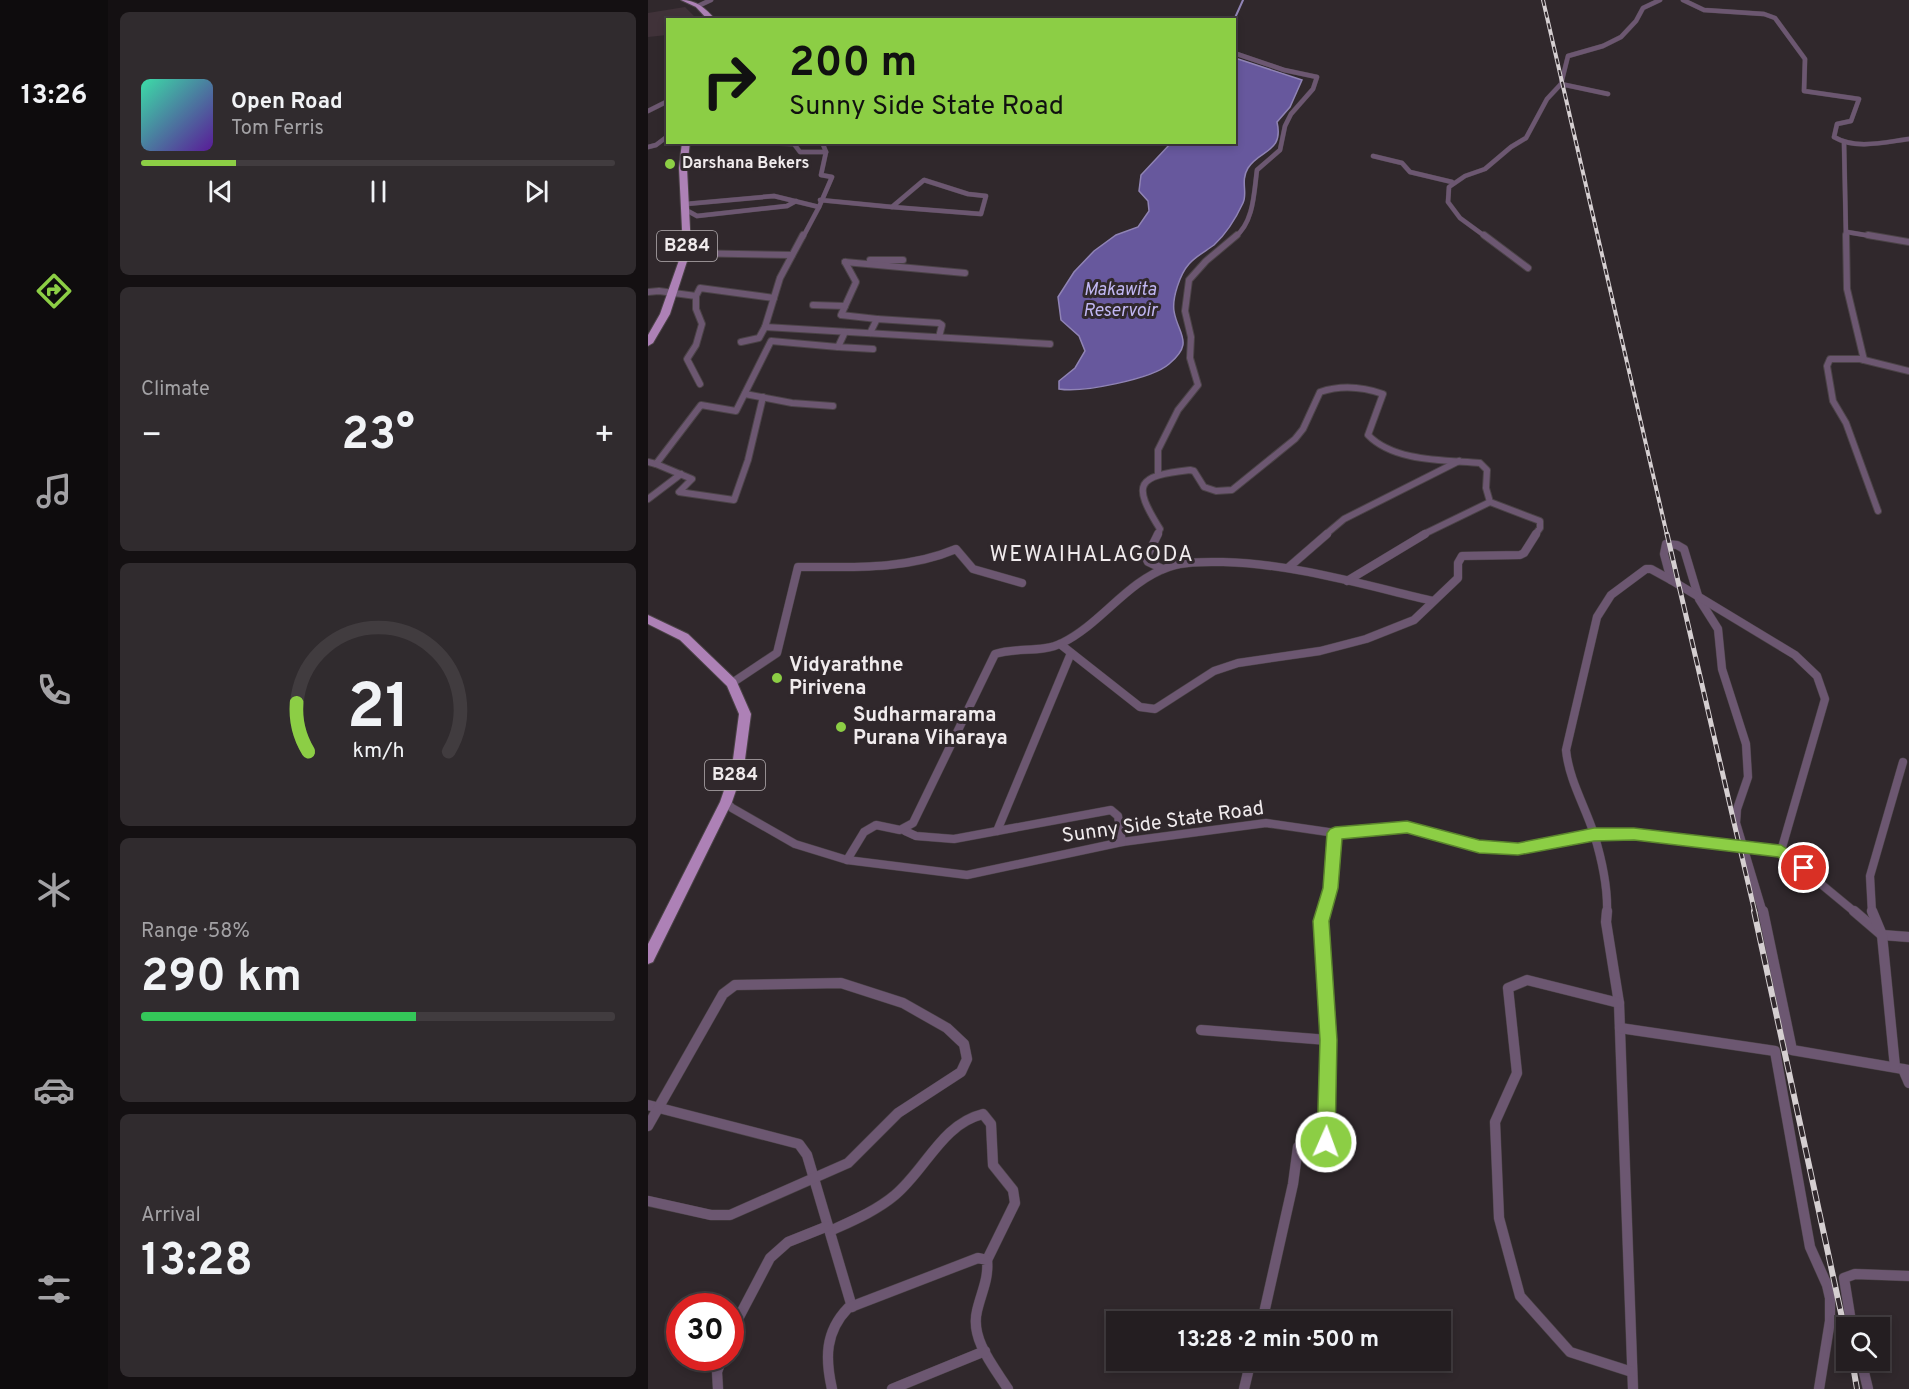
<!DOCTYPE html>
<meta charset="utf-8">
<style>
body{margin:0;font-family:Overpass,sans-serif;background:#302b2e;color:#f1f3f6;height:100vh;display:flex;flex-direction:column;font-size:22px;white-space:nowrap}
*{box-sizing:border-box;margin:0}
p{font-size:20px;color:#a3a2a5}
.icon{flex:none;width:33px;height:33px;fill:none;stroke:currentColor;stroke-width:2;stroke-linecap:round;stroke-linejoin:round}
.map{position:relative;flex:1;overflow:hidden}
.panel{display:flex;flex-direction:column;gap:12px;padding:12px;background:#141012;width:540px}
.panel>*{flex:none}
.banner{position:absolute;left:18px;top:18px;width:570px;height:126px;border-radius:0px;box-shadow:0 3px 9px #0003,0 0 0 2px #413c3f;background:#8cce45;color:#111;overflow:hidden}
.controls{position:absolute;left:1188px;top:1317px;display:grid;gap:12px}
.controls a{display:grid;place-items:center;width:54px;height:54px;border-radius:0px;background:#241e21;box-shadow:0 3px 9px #0003,0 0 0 2px #413c3f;font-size:30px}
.speed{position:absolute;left:18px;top:1293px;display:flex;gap:12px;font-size:30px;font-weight:700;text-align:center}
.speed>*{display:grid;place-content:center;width:78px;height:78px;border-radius:50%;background:#241e21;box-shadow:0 3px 9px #0003,0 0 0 2px #413c3f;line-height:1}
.speed .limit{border:9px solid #d22;background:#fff;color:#111}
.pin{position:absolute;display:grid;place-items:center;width:51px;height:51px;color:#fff;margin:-26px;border:3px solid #fff;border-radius:50%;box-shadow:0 2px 6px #0007}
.me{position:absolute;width:66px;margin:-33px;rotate:2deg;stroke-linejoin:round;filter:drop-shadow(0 0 4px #0008)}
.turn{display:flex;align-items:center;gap:21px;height:126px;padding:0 24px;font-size:27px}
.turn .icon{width:78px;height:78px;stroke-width:2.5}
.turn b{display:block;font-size:42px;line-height:51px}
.big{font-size:45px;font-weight:700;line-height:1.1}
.panel .card{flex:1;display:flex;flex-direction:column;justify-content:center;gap:9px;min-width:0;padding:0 21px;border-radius:9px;background:#302b2e}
.panel .dial{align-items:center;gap:0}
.dial svg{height:156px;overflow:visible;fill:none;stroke:#413c3f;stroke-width:7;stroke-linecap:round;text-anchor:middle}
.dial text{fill:#f1f3f6;stroke:none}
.song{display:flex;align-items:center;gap:18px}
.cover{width:72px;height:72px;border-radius:9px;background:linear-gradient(135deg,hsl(160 70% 55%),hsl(270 70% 35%))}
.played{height:6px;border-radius:3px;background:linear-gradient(90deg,#8cce45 20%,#413c3f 20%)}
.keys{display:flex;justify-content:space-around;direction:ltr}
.heat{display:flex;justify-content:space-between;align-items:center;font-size:33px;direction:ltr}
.charge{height:9px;border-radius:4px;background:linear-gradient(90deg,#34c759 58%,#413c3f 0)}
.trip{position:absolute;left:458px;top:1311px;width:345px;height:60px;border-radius:0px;background:#241e21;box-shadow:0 3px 9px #0003,0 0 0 2px #413c3f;font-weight:700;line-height:60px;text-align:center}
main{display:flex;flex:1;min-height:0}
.tab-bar{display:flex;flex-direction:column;width:108px;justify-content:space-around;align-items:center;background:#0e0c0d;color:#a3a2a5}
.tab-bar .icon{width:42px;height:42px}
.tab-bar .current{color:#8cce45}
.tab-bar b{font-size:27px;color:#f1f3f6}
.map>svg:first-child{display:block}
.built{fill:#403239}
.water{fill:#67589d;stroke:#9084b5;stroke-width:1.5}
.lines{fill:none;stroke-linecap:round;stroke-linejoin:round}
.stream{stroke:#9084b5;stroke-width:2}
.minor-far3-casing{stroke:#4b4347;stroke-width:5}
.minor-far2-casing{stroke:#4b4347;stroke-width:8}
.minor-far1-casing{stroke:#4b4347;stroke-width:9}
.minor-casing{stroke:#4b4347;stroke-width:11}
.primary-casing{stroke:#4b4347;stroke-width:2}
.minor-far3{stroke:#6c5771;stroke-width:4.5}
.minor-far2{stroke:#6c5771;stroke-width:6}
.minor-far1{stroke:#6c5771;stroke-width:8}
.minor{stroke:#6c5771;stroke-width:10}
.primary{fill:#ad81b6;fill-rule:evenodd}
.rail-far2-casing{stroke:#d5cfd1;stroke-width:4}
.rail-far1-casing{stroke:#d5cfd1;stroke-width:5}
.rail-casing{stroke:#d5cfd1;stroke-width:6}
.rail-far2{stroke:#30282c;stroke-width:2;stroke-dasharray:6;stroke-linecap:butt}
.rail-far1{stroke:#30282c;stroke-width:3;stroke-dasharray:9;stroke-linecap:butt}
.rail{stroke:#30282c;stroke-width:4;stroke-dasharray:11;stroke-linecap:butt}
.route{fill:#8cce45;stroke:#5b862d;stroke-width:1.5}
.poi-dot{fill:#8cce45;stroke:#30282c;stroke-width:2}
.labels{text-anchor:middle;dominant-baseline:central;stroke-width:6;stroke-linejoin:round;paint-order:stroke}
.far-poi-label{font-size:16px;font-weight:bold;fill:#f0ebed;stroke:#30282c;text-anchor:start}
.shield{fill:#30282c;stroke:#b6b0b3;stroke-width:1.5}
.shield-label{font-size:18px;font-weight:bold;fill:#f0ebed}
.far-water-label{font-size:18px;font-style:italic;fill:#c1b7f2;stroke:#30282c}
.poi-label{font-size:20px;font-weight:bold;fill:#f0ebed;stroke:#30282c;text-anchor:start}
.street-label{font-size:20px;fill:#f0ebed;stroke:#30282c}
.quarter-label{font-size:22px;letter-spacing:1.5px;fill:#f0ebed;stroke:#30282c}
</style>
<main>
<nav class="tab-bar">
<b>13:26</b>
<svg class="icon current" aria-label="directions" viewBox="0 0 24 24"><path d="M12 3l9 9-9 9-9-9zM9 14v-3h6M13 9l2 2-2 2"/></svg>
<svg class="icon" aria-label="music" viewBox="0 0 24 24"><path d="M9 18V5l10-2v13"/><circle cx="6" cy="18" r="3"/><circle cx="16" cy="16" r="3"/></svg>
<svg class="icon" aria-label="phone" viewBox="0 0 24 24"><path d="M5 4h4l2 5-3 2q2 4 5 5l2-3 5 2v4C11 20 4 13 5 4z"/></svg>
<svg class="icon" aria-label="climate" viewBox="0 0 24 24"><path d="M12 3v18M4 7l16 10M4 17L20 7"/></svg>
<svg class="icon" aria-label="car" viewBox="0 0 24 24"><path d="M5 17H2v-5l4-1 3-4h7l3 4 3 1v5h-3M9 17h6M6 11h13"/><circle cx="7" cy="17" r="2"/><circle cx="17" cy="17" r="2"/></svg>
<svg class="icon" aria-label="filters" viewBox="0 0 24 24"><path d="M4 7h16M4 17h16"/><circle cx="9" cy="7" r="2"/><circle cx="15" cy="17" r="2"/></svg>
</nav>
<section class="panel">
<div class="card">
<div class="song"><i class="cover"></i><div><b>Open Road</b><p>Tom Ferris</p></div></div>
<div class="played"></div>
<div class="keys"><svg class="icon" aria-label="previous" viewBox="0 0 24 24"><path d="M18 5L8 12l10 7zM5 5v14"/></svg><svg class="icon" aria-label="pause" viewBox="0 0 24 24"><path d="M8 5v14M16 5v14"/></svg><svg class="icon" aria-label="next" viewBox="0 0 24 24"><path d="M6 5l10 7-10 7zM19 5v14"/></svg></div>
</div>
<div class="card"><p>Climate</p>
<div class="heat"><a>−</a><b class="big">23°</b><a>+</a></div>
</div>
<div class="card dial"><svg viewBox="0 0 100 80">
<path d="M14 69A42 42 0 1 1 86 69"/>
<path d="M14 69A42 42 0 0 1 8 44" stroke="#8cce45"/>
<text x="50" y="56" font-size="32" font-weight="700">21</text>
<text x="50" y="72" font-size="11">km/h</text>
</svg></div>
<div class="card"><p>Range · 58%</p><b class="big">290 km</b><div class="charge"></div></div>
<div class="card"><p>Arrival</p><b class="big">13:28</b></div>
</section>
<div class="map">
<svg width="1261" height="1389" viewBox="0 0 1261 1389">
<rect width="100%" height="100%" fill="#30282c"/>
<!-- built -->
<polygon class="built" points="37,7 49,19 20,20 19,35 0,37 0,13"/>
<!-- water -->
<path class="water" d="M587 58 654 80 642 107 629 122C636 153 612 149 600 168 592 181 600 193 595 203 588 218 578 234 566 245 558 251 548 256 541 264 532 274 524 298 526 311 530 335 547 342 521 364 504 379 434 393 411 389V381L427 368 437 351 431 336 413 320 410 297 426 272 446 251 468 235 490 227 501 211 500 201 491 191 493 175 523 143 586 142Z"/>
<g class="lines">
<!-- stream -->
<polyline class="stream" points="586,20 595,0"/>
<!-- minor-far3 casing -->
<g class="minor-far3-casing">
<g id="minor-far3">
<path d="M1035 0 1056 10 1116 14 1127 18 1157 59 1156 91 1211 99 1203 121 1189 124 1186 137C1208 150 1237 142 1261 139"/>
<polyline points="50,6 63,0"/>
<path d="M586 53 636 70 669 77 665 89 643 114 637 126 632 150 609 170C606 192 606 222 587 237"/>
<polyline points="913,84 920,56 955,46 973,37 988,21 995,8 1012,0"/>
<polyline points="0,111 20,101"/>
<polyline points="174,142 178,152"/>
<polyline points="1196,142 1198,237"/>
<polyline points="0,147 8,145 20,136"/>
<polyline points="725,156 754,163 762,172 804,182"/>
<polygon points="276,180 320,194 338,196 333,214 244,207"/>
<polyline points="172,200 244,207"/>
<polyline points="38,204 126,196 171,207 184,177 173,175 178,152 152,152 146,144 85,142"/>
<polyline points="38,210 49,216 139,206 148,201"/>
<polyline points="1199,232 1229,237"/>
<polyline points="155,237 171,207"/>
<polyline points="838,237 812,218 800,202 801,187 817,176 837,169 863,147 878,138 899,99 913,84 960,94"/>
</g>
</g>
<!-- minor-far2 casing -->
<g class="minor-far2-casing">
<g id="minor-far2">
<polyline points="155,235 132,278 117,327 402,344"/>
<polyline points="836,235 880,268"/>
<polyline points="1198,235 1199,289 1216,360"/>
<polyline points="1220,235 1261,242"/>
<polyline points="37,253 144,255"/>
<polyline points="222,260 255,260"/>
<polyline points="197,262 317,273"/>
<polyline points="197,262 208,282 193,315 229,319"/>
<polyline points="0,292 11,291 48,296 52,288 126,298"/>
<polyline points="48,296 48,309 54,324 48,345 39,359 52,384"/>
<polyline points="165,305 197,306"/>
<polyline points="197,332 190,347 225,349"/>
<polyline points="222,333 229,319 291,323 294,325 291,337"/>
<polyline points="93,342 111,338 117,327"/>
<polyline points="97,394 144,403 185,406"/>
<polyline points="0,462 8,464 53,405 88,411 123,341 190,347"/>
<polyline points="8,464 44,479 31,492 86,500 100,460 115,397"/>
<polyline points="510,474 510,450 530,410 550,385 542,358 543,337 537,311 541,280 558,261 589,235"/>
<polyline points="0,499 33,474"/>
<polyline points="1230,511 1198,423 1185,401 1179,366 1182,359 1212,359 1261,371"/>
<path d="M509 535 512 529C483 483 489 476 542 470L546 471 556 487 568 491 584 490 647 439 655 429 672 392C693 385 715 387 735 394L720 435C746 462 797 460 832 463L839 470 838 488 842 502 892 521V528L887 535"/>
<polyline points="677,535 696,519 811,461"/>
<polyline points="774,535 842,502"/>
</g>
</g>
<!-- minor-far1 casing -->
<g class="minor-far1-casing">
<g id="minor-far1">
<polyline points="510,534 498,558 500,562 515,569"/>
<polyline points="641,567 679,534"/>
<polyline points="1023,580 1016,554 1018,544 1029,545 1036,549 1051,599 1070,629 1074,669 1098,744 1100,777 1089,809 1088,823 1115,913"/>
<polyline points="699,581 777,534"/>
<polyline points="412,644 492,707 507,709 566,671 590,663 672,651 718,639 766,620 810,578 810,563 814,556 872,555 876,553 888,534"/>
<path d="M84 683 129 653 150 567C203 567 259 570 308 549L325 569 374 583"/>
<polyline points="78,802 84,808 147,844 199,860 319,875 474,842 618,823 687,833 758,827 831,847 870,849 946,834 986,834 1133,851 1208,913"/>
<polyline points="257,831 268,836 306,839 463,810 470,816 474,842"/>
<polyline points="349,831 423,653"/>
<path d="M199 860 216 832 228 825 252 830 265 823 347 654C368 647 394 653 414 643 453 624 479 581 521 567 538 561 558 562 575 562 647 564 716 585 785 601"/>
<polyline points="676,913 683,888 687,833"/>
<path d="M959 913C960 886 954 860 946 834 937 806 921 780 918 750L949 617 963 595 998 569H1003L1023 580 1147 655 1169 676 1177 699 1133 851"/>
<polyline points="1224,913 1222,876 1255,762"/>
</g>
</g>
<!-- minor casing -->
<g class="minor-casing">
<g id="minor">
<polyline points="959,911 958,922 971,1003 985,1389"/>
<polyline points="1115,911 1144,1050 1261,1070"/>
<polyline points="1206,911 1234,935 1261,937"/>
<polyline points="1224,911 1234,935 1247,1067"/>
<polyline points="971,1003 879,980 860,988 869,1073 847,1122 851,1218 872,1296 922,1352 984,1372"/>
<polyline points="972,1028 1127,1051 1162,1247 1179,1285 1182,1298 1182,1321 1171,1389"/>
<polyline points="553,1030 680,1040"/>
<polyline points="1255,1069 1261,1083"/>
<polyline points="0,1105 151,1144 159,1155 204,1307"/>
<polyline points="0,1126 75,994 87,985 193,983 255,1003 299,1028 316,1044 319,1059 313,1072 250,1113 200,1163 82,1215 63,1215 0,1201"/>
<path d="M182 1231C204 1221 228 1211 247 1195 278 1169 294 1124 335 1114L343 1124 345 1165 365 1190 367 1203 339 1260"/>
<polyline points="614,1322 645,1184 650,1147 678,1142 680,1040 673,921 676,911"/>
<polyline points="1204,1328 1196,1278 1207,1274 1261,1276"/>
<polyline points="82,1334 122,1258 140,1242 180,1226"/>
<polyline points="1213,1360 1220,1389"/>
<polyline points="70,1389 69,1372 74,1358"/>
<path d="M184 1389C177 1358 177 1332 200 1308L330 1258 339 1260C341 1279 333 1293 329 1311 322 1339 346 1367 360 1389"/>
<polyline points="244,1389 337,1351"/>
<polyline points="596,1389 603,1360"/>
</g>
</g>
<!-- primary casing -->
<g class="primary-casing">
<g id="primary">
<path d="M33 0C49 0 57 8 68 20H60L48 7Z"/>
<polygon points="34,142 42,142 39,168 43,249 22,314 5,343 0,346 0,335 12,314 35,249 31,168"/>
<polygon points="0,615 40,634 88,680 103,714 96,767 84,802 5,962 0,964 0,944 72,802 84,767 91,714 79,686 32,640 0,624"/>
</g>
</g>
<!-- minor-far3 -->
<use href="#minor-far3" class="minor-far3"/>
<!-- minor-far2 -->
<use href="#minor-far2" class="minor-far2"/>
<!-- minor-far1 -->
<use href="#minor-far1" class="minor-far1"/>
<!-- minor -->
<use href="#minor" class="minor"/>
<!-- primary -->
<use href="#primary" class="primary"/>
<!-- rail-far2 casing -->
<g class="rail-far2-casing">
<polyline id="rail-far2" points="895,0 1019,535"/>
</g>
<!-- rail-far1 casing -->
<g class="rail-far1-casing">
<polyline id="rail-far1" points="1019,534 1107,913"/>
</g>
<!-- rail casing -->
<g class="rail-casing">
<g id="rail">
<polyline points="1106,911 1198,1336"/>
<polyline points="1204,1360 1209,1389"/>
</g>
</g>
<!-- rail-far2 -->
<use href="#rail-far2" class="rail-far2"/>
<!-- rail-far1 -->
<use href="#rail-far1" class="rail-far1"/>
<!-- rail -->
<use href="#rail" class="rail"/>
</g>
<!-- route -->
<polygon class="route" points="759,821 831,840 870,843 946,828 986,828 1133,845 1161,864 1163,868 1161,873 1156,874 1130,857 986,840 946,841 870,855 831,853 759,833 694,839 690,888 681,921 689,1040 687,1142 684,1148 678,1150 672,1148 669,1142 672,1040 665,921 675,888 679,833 682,829 687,827"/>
<!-- markers -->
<g class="poi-dot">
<circle cx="22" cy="164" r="6"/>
<circle cx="129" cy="678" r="6"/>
<circle cx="193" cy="727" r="6"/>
</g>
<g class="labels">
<!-- far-poi labels -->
<g class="far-poi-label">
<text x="34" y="164">Darshana Bekers</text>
</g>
<!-- shield labels -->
<g class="shield">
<rect x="9" y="231" width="60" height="30" rx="4.5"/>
<rect x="57" y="760" width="60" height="30" rx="4.5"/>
</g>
<g class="shield-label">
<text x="39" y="246">B284</text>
<text x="87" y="775">B284</text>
</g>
<!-- far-water labels -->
<g class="far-water-label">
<text x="472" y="290">Makawita<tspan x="472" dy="21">Reservoir</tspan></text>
</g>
<!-- poi labels -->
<g class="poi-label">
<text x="141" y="666">Vidyarathne<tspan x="141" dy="23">Pirivena</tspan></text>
<text x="205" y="716">Sudharmarama<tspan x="205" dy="23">Purana Viharaya</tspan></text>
</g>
<!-- street labels -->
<g class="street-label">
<text transform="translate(515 823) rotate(-8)">Sunny Side State Road</text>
</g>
<!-- quarter labels -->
<g class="quarter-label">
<text x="444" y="555">WEWAIHALAGODA</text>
</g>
</g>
</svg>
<div class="controls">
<a><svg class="icon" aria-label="search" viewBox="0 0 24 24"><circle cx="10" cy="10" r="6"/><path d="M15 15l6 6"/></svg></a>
</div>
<div class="speed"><div class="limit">30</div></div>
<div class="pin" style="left:1156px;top:868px;background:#d93025"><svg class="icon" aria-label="arrive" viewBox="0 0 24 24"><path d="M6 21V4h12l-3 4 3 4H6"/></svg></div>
<svg class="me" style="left:678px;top:1142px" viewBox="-20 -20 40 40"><circle r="17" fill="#8cce45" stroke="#fff" stroke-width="3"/><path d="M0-11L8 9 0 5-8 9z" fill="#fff"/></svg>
<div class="trip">13:28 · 2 min · 500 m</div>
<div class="banner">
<div class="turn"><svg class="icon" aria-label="right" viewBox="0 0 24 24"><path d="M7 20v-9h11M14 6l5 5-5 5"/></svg><div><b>200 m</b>Sunny Side State Road</div></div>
</div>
</div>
</main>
